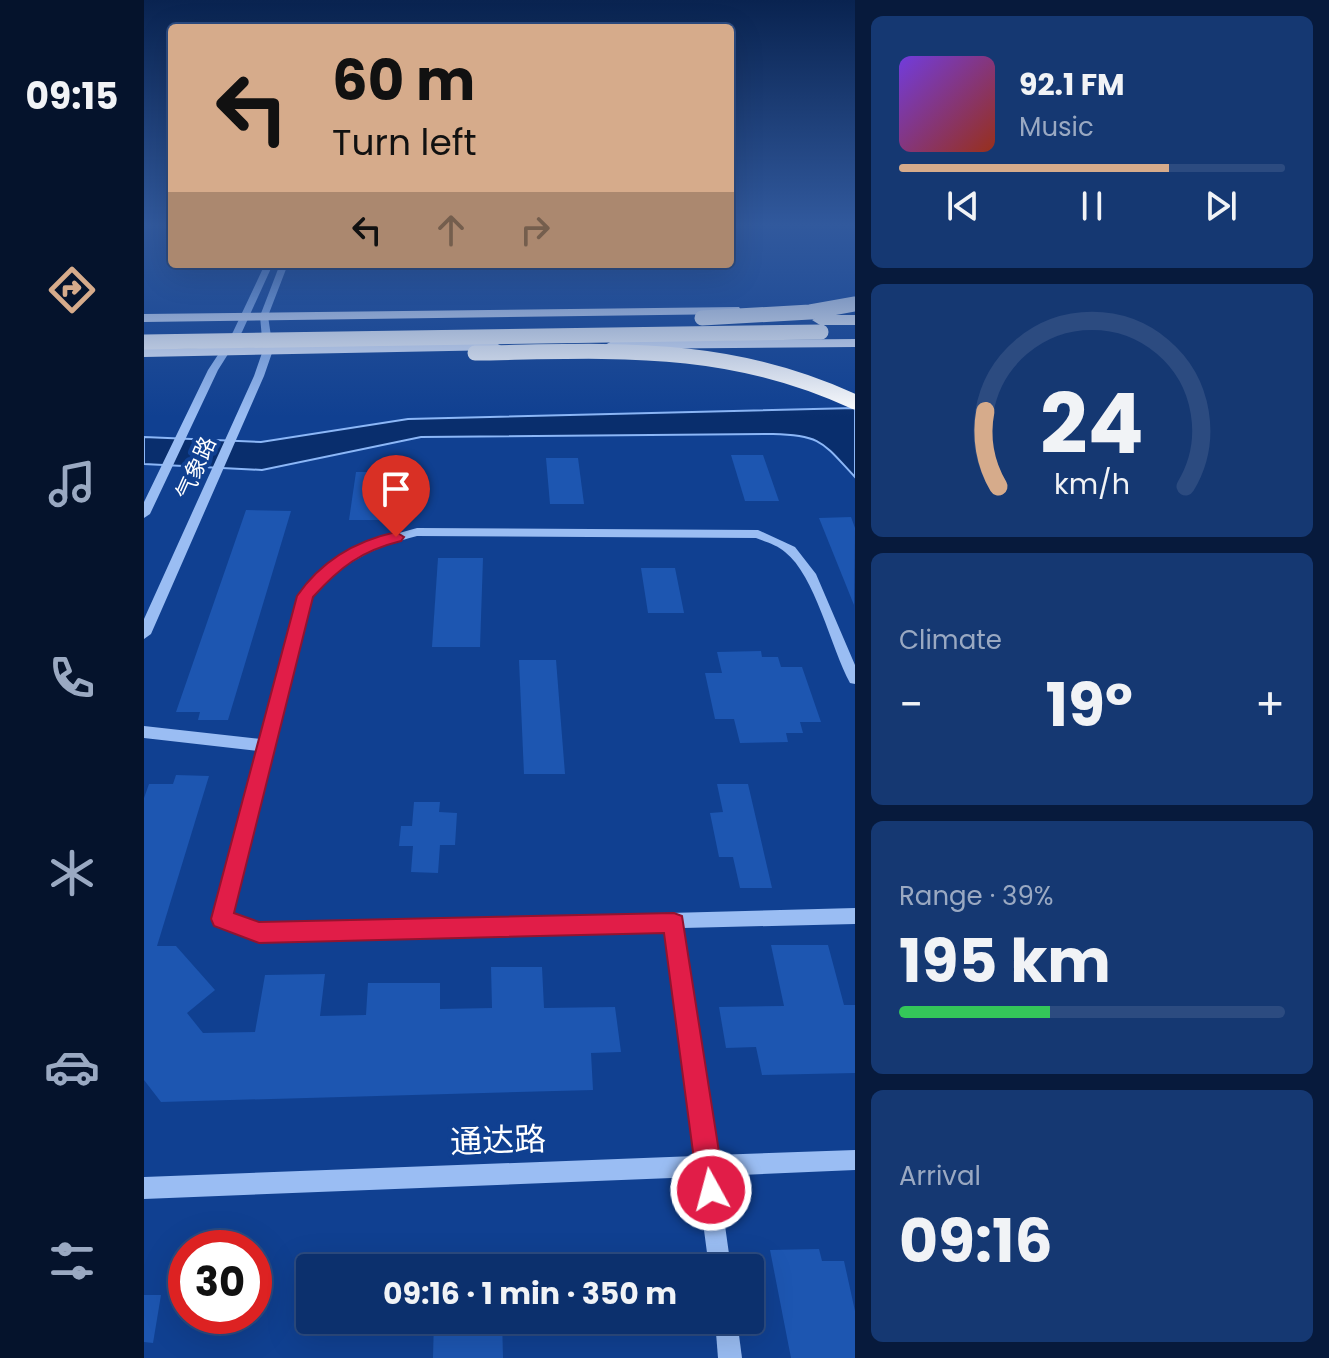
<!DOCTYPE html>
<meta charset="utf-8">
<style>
body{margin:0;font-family:Poppins,"Noto Sans SC",sans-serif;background:#153872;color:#f1f3f6;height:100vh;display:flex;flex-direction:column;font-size:30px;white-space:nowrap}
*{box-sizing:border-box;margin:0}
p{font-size:26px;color:#9aa9c2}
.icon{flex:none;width:44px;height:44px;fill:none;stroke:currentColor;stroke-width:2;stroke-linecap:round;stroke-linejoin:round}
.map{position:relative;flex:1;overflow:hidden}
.panel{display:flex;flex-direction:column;gap:16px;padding:16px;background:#071a3c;width:474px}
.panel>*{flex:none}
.guide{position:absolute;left:24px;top:24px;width:566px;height:244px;border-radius:8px;box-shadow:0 8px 32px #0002,0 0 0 2px #2c4b80;background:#d6ab8b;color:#111;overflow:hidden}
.speed{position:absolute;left:24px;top:1230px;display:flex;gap:16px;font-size:40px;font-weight:700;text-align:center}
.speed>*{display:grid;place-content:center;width:104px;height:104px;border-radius:50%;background:#0c306d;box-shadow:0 8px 32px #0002,0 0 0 2px #2c4b80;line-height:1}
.speed .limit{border:12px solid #d22;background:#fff;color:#111}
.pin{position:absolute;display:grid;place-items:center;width:68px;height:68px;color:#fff;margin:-82px -34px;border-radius:50% 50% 50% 0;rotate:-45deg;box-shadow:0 0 8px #0007}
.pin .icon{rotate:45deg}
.me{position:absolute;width:88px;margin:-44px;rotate:353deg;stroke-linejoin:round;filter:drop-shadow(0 0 6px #0008)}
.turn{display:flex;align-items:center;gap:28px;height:168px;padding:0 32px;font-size:36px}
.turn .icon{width:104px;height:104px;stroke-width:2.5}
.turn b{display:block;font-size:56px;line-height:68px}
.lanes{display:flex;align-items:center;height:76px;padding:0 32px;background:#0003;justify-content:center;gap:40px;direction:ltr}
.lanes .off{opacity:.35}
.big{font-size:60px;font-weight:700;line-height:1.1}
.panel .widget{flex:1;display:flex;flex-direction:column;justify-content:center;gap:12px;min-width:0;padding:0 28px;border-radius:12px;background:#153872}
.panel .dial{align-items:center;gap:0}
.dial svg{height:208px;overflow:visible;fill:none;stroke:#2c4b80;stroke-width:7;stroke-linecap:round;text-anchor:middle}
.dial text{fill:#f1f3f6;stroke:none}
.song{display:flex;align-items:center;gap:24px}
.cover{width:96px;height:96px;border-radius:12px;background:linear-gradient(135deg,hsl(260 70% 55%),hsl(10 70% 35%))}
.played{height:8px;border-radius:4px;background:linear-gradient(90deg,#d6ab8b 70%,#2c4b80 70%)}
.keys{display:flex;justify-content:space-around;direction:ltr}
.heat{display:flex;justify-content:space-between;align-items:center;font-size:44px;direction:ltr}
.charge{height:12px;border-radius:6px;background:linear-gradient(90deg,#34c759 39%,#2c4b80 0)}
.trip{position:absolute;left:152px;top:1254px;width:468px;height:80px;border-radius:8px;background:#0c306d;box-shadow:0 8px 32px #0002,0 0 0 2px #2c4b80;font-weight:700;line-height:80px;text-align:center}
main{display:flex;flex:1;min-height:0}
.tab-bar{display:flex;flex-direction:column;width:144px;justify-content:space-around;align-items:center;background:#05132c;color:#9aa9c2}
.tab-bar .icon{width:56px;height:56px}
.tab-bar .selected{color:#d6ab8b}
.tab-bar b{font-size:36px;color:#f1f3f6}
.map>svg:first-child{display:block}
.water{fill:#092e6d;stroke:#8cb7f7;stroke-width:2}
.building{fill:#1d56b1}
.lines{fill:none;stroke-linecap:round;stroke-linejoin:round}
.minor{fill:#9abdf3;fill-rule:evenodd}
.major{fill:#e7efff;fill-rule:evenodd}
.highway{fill:#fff;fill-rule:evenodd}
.highway-bridge{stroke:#fff;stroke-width:15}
.route{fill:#e11d48;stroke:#92132f;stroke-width:2}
.labels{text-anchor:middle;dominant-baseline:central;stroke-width:8;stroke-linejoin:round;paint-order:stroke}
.far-street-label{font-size:22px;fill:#fff;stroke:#104091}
.near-street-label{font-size:32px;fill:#fff;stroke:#104091}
</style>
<main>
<nav class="tab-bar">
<b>09:15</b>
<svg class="icon selected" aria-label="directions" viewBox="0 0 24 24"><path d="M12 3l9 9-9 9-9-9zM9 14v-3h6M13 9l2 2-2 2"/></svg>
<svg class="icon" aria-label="music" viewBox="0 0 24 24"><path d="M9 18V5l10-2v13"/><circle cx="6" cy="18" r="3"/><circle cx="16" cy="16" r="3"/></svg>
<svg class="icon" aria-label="phone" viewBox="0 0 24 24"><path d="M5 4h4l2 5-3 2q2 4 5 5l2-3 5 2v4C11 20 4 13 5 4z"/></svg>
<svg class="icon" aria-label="climate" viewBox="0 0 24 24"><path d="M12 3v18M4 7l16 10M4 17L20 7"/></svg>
<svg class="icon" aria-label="car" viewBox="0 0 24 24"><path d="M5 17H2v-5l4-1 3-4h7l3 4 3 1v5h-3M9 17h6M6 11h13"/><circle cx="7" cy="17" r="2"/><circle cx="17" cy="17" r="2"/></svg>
<svg class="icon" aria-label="filters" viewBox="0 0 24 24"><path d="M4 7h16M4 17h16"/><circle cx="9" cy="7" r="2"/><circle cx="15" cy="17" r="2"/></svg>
</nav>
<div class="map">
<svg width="711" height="1358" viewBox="0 0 711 1358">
<rect width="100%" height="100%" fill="#104091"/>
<!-- water -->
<path class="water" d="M711 408V477C679 443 678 435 629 434L277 437 118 470 0 464V437L117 442 264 419Z"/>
<!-- building -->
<g class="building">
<polygon points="587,455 619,455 635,501 601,501"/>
<polygon points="402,458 434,458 440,504 406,504"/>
<polygon points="212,472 245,472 240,520 205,520"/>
<polygon points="102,510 147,511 84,720 54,720 56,712 32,712"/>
<polygon points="707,517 711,528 710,605 675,518"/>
<polygon points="294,558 339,558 336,647 288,647"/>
<polygon points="497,568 531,568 540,613 504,613"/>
<polygon points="617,651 618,657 634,657 637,667 658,667 677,722 656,722 659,733 642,733 644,742 596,743 590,719 571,719 561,673 578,673 573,652"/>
<polygon points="375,660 412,660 421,774 380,774"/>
<polygon points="32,775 65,776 13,946 32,946 71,990 43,1013 59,1033 111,1032 121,975 181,974 176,1016 222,1015 224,983 296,983 296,1009 348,1008 347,967 398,967 400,1008 471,1007 477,1052 447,1053 449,1090 17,1102 0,1080 0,798 5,784 29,784"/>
<polygon points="573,784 604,784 628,888 596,888 589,857 575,857 566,813 579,812"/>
<polygon points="270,802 296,802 295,812 313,813 311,845 296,845 294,873 267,872 269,846 255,846 257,826 268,826"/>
<polygon points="627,945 684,945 700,1005 711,1005 711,1073 618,1075 612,1047 582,1048 575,1007 640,1006"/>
<polygon points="675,1249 678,1261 700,1261 711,1311 711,1358 647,1358 626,1250"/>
<polygon points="0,1295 17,1295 9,1343 0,1342"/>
<polygon points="290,1320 358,1320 359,1358 289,1358"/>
</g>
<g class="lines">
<!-- minor -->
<g class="minor">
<polygon points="121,264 129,264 98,332 74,370 6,514 0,518 0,502 64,370 89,332"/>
<polygon points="136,264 144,264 124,316 129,350 120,376 7,634 0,639 0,619 110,376 119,350 116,316"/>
<path d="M273 528 614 530 651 547 672 574 711 665V684L706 683C687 648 671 575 641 552 633 545 622 542 612 538L273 536C227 548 200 562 167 597L88 915 115 924 711 908V924L539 928 571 1155 711 1150V1170L574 1176 587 1268H565L553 1177 0 1199V1177L551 1156 522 929 115 940 72 925 69 919 114 751 0 738V726L117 739 156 593 182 567 206 550 234 539Z"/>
<polygon points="571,1320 593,1320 598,1358 574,1358"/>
</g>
<!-- major -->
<g class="major">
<polygon points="595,307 597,310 591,314 0,322 0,314"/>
<polygon points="711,339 711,347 468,349 461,345 468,341"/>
<polygon points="352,343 359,347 357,350 0,357 0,349"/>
</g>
<!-- highway -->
<polygon class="highway" points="711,315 711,325 676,325 668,320 676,315"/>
<!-- highway-bridge -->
<g class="highway-bridge">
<polyline points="558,318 666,312 711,304"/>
<polyline points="0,342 677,332"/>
<path d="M331 353C469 351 582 342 711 402"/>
</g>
</g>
<!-- sky -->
<linearGradient id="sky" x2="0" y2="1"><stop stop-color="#092350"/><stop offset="0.54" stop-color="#31599d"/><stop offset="1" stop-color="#31599d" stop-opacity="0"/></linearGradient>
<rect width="711" height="417" fill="url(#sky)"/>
<!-- route -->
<path class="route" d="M252 532 260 537 257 541C217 551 196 567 169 597L90 913 115 922 530 913 538 916 581 1190 577 1199 567 1203 558 1199 554 1190 520 933 115 943 70 926 67 919 153 596C177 561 211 541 252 532Z"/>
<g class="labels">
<!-- far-street labels -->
<g class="far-street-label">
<text transform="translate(52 468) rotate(-66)">气象路</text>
</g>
<!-- near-street labels -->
<g class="near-street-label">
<text transform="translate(354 1140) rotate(-2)">通达路</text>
</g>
</g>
</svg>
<div class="speed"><div class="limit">30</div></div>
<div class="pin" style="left:252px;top:537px;background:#d93025"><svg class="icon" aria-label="arrive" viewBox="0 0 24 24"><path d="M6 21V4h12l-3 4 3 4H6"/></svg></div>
<svg class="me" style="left:567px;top:1190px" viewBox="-20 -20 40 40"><circle r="17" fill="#e11d48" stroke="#fff" stroke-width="3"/><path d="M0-11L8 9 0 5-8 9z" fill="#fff"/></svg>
<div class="trip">09:16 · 1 min · 350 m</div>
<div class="guide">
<div class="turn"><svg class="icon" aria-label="left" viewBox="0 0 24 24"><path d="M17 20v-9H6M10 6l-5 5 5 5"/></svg><div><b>60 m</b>Turn left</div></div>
<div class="lanes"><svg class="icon" aria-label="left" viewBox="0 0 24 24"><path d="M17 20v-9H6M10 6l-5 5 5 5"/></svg><svg class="icon off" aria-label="ahead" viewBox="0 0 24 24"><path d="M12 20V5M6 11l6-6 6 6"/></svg><svg class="icon off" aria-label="right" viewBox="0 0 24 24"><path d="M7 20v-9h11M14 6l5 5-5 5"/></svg></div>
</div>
</div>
<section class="panel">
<div class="widget">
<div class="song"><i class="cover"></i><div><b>92.1 FM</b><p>Music</p></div></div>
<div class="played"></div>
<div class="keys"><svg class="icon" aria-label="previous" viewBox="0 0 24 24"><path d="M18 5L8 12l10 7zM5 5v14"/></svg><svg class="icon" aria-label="pause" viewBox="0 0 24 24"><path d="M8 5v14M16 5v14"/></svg><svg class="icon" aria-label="next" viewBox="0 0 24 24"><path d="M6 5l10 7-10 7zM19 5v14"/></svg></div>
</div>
<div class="widget dial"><svg viewBox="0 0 100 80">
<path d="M14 69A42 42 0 1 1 86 69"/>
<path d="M14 69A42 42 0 0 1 9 40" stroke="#d6ab8b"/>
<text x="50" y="56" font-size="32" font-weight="700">24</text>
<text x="50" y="72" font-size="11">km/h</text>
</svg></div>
<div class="widget"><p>Climate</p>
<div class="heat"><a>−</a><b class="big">19°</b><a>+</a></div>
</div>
<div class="widget"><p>Range · 39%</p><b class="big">195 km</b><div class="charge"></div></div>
<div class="widget"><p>Arrival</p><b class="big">09:16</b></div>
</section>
</main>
